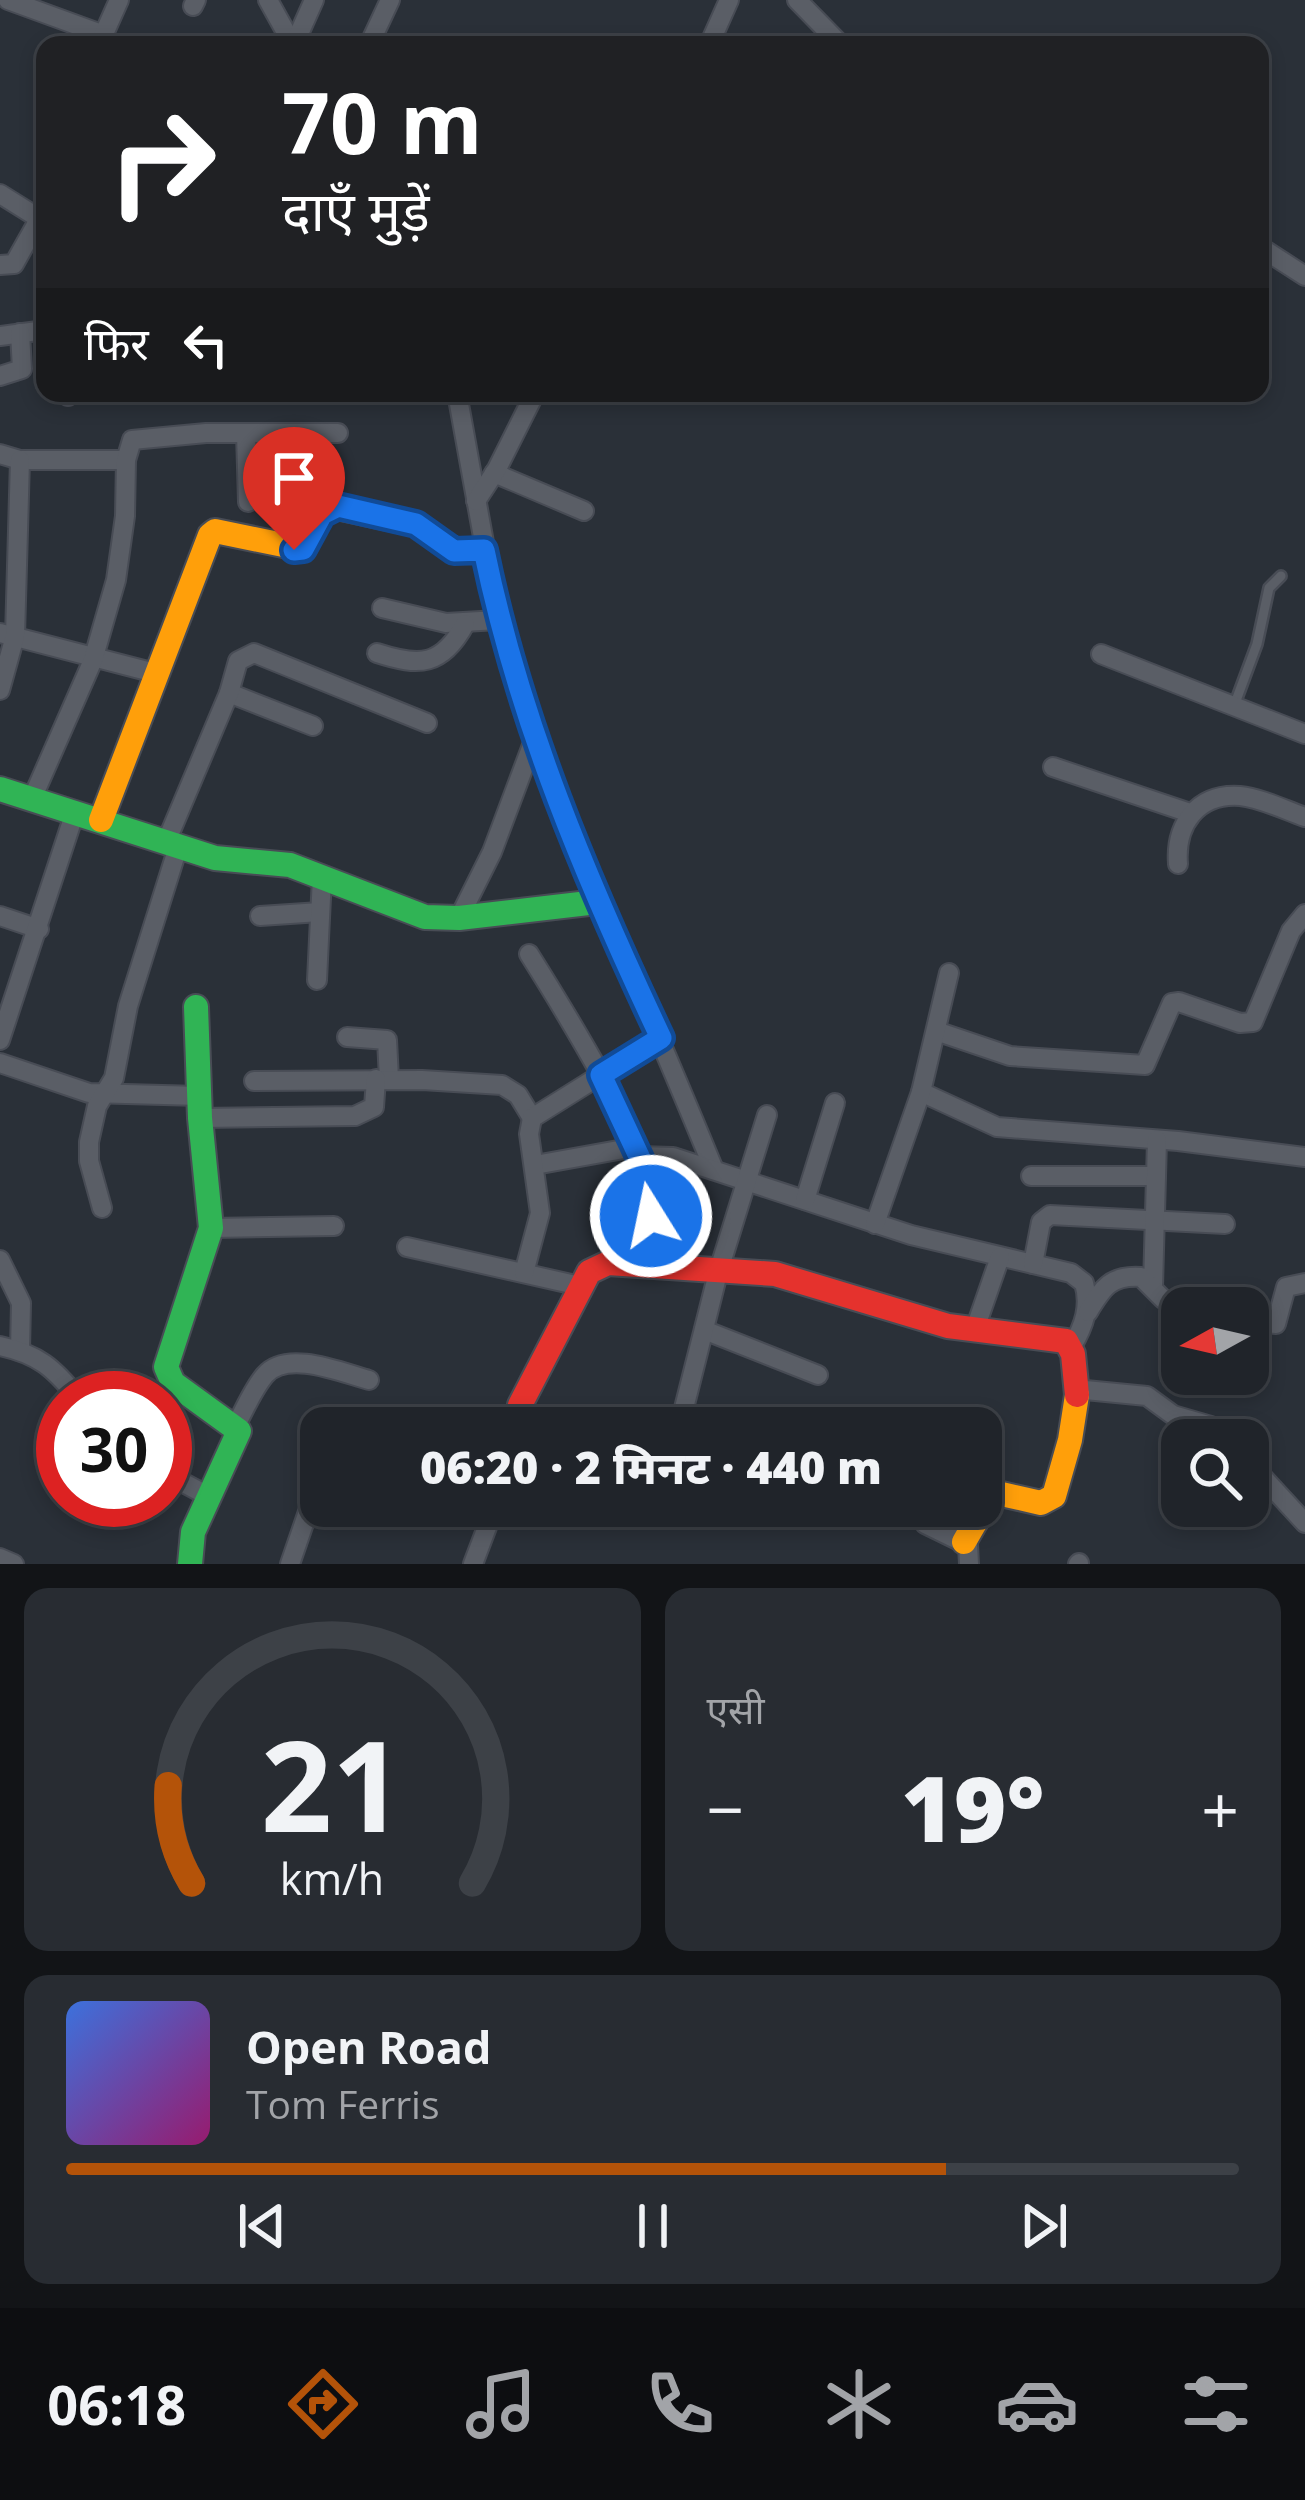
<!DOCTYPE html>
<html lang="hi">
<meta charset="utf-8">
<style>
body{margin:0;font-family:"Open Sans","Noto Sans Devanagari",sans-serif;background:#282c32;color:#f1f3f6;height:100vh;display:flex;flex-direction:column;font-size:45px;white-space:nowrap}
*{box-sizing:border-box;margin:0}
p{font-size:39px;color:#a2a4a8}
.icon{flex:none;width:66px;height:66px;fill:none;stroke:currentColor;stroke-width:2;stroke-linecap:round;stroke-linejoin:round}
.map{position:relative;height:1564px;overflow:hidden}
.side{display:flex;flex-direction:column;gap:24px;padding:24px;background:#121417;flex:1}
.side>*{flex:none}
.hud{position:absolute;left:36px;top:36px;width:1233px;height:366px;border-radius:24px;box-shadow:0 6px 18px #0003,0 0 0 3px #3d4147;background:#202124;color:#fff;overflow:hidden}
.needle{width:78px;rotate:262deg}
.buttons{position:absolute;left:1161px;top:1287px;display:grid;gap:24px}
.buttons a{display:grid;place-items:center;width:108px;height:108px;border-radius:24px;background:#20242a;box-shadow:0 6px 18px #0003,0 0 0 3px #3d4147;font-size:60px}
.speed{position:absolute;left:36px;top:1371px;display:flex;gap:24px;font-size:60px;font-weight:700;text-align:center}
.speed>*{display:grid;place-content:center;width:156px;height:156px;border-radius:50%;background:#20242a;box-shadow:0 6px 18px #0003,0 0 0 3px #3d4147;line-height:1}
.speed .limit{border:18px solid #d22;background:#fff;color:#111}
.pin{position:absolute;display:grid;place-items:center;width:102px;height:102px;color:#fff;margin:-123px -51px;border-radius:50% 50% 50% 0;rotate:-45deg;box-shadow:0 0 12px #0007}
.pin .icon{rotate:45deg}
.me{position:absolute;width:132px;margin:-66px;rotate:350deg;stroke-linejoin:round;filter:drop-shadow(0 0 9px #0008)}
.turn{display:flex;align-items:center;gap:42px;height:252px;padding:0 48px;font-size:54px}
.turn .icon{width:156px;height:156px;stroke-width:2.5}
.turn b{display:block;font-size:84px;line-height:102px}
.then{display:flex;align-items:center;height:114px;padding:0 48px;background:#0003;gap:24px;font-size:45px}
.big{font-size:90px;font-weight:800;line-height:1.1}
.side .widget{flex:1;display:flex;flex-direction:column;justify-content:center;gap:18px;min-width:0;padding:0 42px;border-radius:24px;background:#282c32}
.side .dial{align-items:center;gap:0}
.dial svg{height:312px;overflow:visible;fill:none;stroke:#3d4147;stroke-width:7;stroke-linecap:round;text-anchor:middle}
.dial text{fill:#f1f3f6;stroke:none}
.song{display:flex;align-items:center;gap:36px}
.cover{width:144px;height:144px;border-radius:18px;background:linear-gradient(135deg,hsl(220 70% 55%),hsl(320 70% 35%))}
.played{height:12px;border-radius:6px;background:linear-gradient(90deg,#b45309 75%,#3d4147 75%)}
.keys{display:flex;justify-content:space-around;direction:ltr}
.heat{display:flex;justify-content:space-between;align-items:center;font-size:66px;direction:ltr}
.side .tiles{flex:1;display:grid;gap:24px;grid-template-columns:1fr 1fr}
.widget:last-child{grid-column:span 2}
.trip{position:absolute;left:300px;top:1407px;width:702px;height:120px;border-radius:24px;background:#20242a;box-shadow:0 6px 18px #0003,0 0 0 3px #3d4147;font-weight:800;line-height:120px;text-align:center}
.dock{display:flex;height:192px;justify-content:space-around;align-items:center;background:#0d0e11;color:#a2a4a8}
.dock .icon{width:84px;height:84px}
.dock .current{color:#b45309}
.dock b{font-size:54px;color:#f1f3f6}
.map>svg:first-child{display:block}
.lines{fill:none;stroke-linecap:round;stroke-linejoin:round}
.lane-casing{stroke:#484c55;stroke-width:14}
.street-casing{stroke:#484c55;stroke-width:22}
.fast-casing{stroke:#484c55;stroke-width:28}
.slow-casing{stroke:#484c55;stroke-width:28}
.jam-casing{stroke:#484c55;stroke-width:28}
.lane{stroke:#5a5e66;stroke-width:9}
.street{stroke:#5a5e66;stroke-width:18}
.fast{stroke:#30b455;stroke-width:24}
.slow{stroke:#ff9f0a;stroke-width:24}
.jam{stroke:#e5322d;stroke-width:24}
.route-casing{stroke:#114b97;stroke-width:30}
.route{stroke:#1a73e8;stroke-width:21}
</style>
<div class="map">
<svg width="1305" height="1564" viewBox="0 0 1305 1564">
<rect width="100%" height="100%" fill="#2a3038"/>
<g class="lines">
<!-- lane casing -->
<g class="lane-casing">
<polyline id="lane" points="1234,706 1257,644 1269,588 1281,576"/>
</g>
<!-- street casing -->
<g class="street-casing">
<g id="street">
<polyline points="8,0 104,35"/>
<polyline points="268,0 293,45"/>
<polyline points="797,0 841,45"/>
<polyline points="193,6 196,0"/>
<polyline points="99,45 119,0"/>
<polyline points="294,45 314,0"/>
<polyline points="369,45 390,0"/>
<polyline points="709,45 729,0"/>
<polyline points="0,194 40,219"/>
<polyline points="1260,247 1305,276"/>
<polyline points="0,265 14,264 45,209"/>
<polyline points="0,336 45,330"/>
<polyline points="0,376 22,369 20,333"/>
<polyline points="68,393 68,396"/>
<polyline points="457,393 498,620 534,740 492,852 459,918"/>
<polyline points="246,433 248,502"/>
<polyline points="0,454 20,460 126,460"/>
<polyline points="494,473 584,511"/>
<polyline points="476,501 497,469 535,393"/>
<polyline points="382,608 446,623 498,620"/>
<polyline points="0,633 159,674"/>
<path d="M377 653C420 667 442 666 465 624"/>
<polyline points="1101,654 1305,734"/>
<polyline points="0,690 15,636 20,460"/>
<polyline points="229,693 313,726"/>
<path d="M535 743C592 887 656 1027 714 1170"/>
<polyline points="1053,767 1190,813"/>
<polyline points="32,799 93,660 116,580 125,516 126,460 132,440 206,433 338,433"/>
<polyline points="167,840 229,693 238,661 254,653 427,723"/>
<path d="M1178 864C1175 825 1197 793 1240 796 1261 798 1285 810 1305 817"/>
<polyline points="0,916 39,929"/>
<polyline points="260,916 320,912"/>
<path d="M529 954C556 997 658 1161 654 1203 652 1223 636 1245 627 1263"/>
<polyline points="317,980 322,877"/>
<polyline points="936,1031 1010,1056 1145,1065 1172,1003 1179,1002 1240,1023 1253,1022 1291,931 1305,914"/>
<polyline points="347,1037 387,1040 389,1079"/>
<polyline points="0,1040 75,812"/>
<polyline points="0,1063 89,1093 200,1096"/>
<polyline points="254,1081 422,1080 502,1085 518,1095 532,1118"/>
<polyline points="921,1092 997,1127 1178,1141 1305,1157"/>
<polyline points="200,1118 355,1116 374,1107 376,1079"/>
<path d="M639 1156 673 1157 911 1235 1071 1273 1084 1283C1091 1306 1084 1326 1072 1346"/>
<polyline points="535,1165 635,1147"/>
<polyline points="1031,1176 1156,1176"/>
<polyline points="805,1200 835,1103"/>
<polyline points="102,1208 89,1161 89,1142 97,1106 114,1078 128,1006 179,844"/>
<polyline points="875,1224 921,1092 949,973"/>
<polyline points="211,1228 334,1226"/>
<polyline points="407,1247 580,1286"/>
<polyline points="0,1260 21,1303 20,1350"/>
<polyline points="1033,1264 1041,1222 1050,1215 1225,1224"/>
<polyline points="524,1273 540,1213 529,1134 532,1118 660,1038"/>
<polyline points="1153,1287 1157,1140"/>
<path d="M1088 1312C1103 1287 1111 1275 1141 1277L1163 1299 1194 1308"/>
<polyline points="1248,1322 1276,1324 1286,1287 1305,1283"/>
<polyline points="975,1329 1000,1257"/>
<polyline points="704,1330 818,1375"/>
<path d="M0 1346C38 1354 54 1368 78 1398"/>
<polyline points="1075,1389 1147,1396 1173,1415 1211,1426 1227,1440"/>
<polyline points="682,1416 723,1428"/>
<path d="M236 1425C245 1409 253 1389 265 1375 287 1349 343 1373 369 1380"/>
<polyline points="679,1428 718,1273 767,1115"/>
<polyline points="1248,1461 1305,1523"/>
<polyline points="165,1473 210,1497"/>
<polyline points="915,1506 925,1524 968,1545 969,1564"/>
<polyline points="0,1558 14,1564"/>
<polyline points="290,1564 321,1474"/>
<polyline points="473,1564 495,1506"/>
<polyline points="1078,1564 1079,1563"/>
</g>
</g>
<!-- fast casing -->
<g class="fast-casing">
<g id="fast">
<polyline points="0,789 215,858 290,865 425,917 459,918 597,902"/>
<polyline points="190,1564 193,1532 239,1431 173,1383 166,1367 211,1228 200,1118 196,1007"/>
</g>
</g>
<!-- slow casing -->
<g class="slow-casing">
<g id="slow">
<polyline points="101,820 210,535 215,531 303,549 322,514 337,507 416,524 454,551 484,550"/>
<polyline points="964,1542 990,1497 997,1493 1041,1503 1054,1496 1070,1440 1077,1395"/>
</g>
</g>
<!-- jam casing -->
<g class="jam-casing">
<polyline id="jam" points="515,1428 520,1405 589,1272 608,1263 775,1274 948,1326 1066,1341 1073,1354 1077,1395"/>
</g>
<!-- lane -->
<use href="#lane" class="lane"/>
<!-- street -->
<use href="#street" class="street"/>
<!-- fast -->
<use href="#fast" class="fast"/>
<!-- slow -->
<use href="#slow" class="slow"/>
<!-- jam -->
<use href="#jam" class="jam"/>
</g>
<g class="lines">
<!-- route casing -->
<g class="route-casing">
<path id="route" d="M294 550 303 549 322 514 338 506 416 524 454 551 484 550C519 721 587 881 661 1038L601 1075 652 1184 651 1216"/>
</g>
<!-- route -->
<use href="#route" class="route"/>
</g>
</svg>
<div class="buttons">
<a><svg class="needle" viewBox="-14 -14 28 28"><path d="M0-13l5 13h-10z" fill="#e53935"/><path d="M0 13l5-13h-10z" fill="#a2a4a8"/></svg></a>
<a><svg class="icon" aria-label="search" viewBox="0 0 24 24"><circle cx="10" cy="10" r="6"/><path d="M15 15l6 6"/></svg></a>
</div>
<div class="speed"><div class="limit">30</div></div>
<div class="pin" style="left:294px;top:550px;background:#d93025"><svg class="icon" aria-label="arrive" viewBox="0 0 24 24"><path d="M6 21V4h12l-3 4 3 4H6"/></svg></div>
<svg class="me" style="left:651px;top:1216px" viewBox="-20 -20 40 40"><circle r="17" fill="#1a73e8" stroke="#fff" stroke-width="3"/><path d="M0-11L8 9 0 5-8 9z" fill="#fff"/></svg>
<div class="trip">06:20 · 2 मिनट · 440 m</div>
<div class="hud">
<div class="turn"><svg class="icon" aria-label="right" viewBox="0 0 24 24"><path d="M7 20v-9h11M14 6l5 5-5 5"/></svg><div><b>70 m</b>दाएँ मुड़ें</div></div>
<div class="then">फिर<svg class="icon" aria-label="left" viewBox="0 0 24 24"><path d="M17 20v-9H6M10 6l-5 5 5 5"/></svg></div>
</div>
</div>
<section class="side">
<div class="tiles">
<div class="widget dial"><svg viewBox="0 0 100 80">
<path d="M14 69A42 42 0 1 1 86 69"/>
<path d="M14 69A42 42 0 0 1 8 44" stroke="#b45309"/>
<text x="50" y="56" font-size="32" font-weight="700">21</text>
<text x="50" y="72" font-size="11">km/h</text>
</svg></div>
<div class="widget"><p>एसी</p>
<div class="heat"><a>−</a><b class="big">19°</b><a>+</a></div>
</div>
<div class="widget">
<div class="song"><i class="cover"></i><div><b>Open Road</b><p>Tom Ferris</p></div></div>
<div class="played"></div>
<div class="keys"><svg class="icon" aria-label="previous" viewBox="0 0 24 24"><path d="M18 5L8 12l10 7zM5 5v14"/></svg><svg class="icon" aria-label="pause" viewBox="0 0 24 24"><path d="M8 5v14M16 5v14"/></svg><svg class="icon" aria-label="next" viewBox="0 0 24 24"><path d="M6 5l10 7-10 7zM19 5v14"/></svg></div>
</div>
</div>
</section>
<nav class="dock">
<b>06:18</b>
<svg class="icon current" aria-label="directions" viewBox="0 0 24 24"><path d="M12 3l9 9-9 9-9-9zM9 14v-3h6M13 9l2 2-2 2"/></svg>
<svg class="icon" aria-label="music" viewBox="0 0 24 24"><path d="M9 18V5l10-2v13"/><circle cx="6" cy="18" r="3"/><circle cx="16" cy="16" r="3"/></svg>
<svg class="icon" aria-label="phone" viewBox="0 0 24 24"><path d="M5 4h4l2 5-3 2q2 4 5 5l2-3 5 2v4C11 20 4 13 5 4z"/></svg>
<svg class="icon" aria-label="climate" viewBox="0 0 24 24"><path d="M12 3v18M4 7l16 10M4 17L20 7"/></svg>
<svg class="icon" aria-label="car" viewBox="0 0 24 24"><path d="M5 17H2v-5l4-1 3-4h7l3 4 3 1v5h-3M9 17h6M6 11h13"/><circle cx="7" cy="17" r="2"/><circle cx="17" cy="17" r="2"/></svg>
<svg class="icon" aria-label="filters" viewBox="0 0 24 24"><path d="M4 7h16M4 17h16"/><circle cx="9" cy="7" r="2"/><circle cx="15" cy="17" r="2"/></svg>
</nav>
